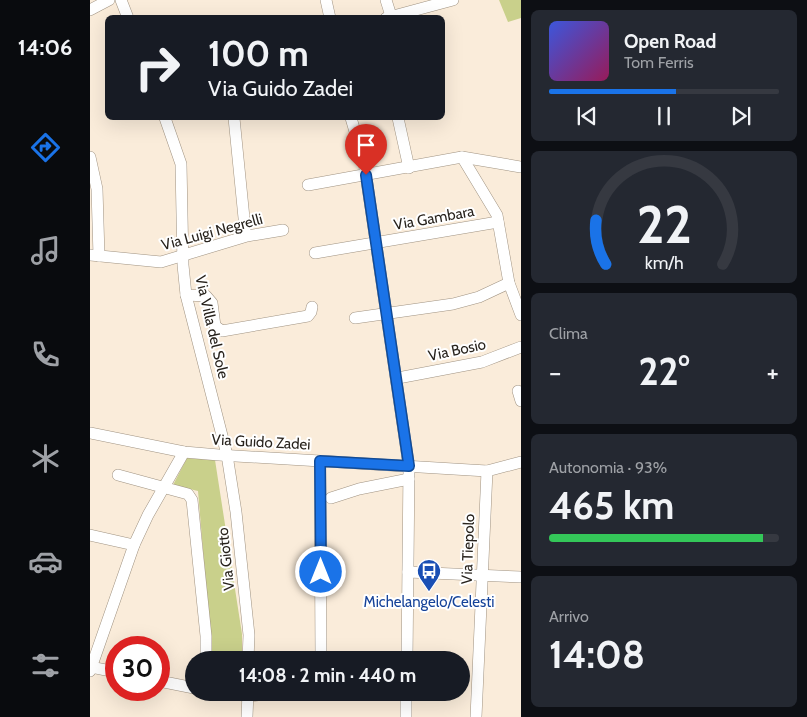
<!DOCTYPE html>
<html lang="it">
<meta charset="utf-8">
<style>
body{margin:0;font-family:Cabin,sans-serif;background:#242831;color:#f1f3f6;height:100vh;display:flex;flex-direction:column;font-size:19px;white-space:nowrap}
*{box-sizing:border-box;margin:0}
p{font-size:16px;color:#9ea1a6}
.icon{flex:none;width:28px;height:28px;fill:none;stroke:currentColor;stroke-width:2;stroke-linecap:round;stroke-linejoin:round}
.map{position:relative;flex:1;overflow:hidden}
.drawer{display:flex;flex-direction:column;gap:10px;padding:10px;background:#0d0f14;width:286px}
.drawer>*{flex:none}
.banner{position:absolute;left:15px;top:15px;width:340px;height:105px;border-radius:8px;box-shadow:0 5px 20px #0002;background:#171b24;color:#f1f3f6;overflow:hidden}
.speed{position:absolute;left:15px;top:636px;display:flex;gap:10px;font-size:25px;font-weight:700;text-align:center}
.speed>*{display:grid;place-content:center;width:65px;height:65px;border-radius:50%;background:#171b24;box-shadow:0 5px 20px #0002;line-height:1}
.speed .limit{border:8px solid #d22;background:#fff;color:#111}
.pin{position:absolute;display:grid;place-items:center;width:42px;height:42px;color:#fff;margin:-51px -21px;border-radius:50% 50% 50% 0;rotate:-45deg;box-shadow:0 0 5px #0007}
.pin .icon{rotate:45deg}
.me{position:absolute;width:55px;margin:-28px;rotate:0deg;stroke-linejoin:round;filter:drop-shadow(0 0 4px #0008)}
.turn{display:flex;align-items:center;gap:18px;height:105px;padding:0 20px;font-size:22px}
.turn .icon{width:65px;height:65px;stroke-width:2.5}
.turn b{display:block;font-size:35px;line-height:42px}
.big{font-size:38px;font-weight:700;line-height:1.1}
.drawer .card{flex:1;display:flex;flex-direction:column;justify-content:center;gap:8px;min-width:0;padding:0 18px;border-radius:8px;background:#242831}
.drawer .dial{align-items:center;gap:0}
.dial svg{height:130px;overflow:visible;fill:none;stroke:#363941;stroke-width:7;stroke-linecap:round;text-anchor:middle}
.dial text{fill:#f1f3f6;stroke:none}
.song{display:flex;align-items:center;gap:15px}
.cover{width:60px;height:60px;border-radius:8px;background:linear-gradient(135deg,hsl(230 70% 55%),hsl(330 70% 35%))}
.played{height:5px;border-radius:2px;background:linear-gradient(90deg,#1a73e8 55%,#363941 55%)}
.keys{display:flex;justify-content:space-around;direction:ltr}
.heat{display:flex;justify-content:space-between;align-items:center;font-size:28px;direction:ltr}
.charge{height:8px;border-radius:4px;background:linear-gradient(90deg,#34c759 93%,#363941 0)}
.trip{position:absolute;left:95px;top:651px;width:285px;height:50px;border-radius:25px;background:#171b24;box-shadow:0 5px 20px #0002;font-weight:700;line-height:50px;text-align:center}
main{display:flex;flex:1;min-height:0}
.dock{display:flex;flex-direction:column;width:90px;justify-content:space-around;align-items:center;background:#090b0e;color:#9ea1a6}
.dock .icon{width:35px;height:35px}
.dock .active{color:#1a73e8}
.dock b{font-size:22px;color:#f1f3f6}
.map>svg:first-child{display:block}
.green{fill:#c9d08b}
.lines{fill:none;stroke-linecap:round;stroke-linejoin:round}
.minor-casing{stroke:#a09382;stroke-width:12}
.minor{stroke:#fff;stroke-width:11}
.route-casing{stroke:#114b97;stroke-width:12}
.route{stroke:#1a73e8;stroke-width:9}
.labels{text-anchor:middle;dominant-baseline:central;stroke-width:4;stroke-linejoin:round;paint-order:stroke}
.street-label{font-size:15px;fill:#28231d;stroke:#fff}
.transit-label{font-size:15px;fill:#164399;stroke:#fff}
</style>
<main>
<nav class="dock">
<b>14:06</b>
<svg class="icon active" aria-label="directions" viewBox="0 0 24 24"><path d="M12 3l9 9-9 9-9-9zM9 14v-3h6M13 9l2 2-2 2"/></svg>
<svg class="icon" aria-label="music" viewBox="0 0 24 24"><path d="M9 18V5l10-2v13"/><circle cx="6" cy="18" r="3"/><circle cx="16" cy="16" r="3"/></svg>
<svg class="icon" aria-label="phone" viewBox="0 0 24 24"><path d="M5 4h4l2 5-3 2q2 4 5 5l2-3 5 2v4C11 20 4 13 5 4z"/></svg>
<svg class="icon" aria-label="climate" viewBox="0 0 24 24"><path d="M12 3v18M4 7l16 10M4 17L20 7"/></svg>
<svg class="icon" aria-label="car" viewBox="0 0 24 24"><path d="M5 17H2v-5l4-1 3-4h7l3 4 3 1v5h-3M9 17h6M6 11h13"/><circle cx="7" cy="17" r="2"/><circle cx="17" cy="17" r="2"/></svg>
<svg class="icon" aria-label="filters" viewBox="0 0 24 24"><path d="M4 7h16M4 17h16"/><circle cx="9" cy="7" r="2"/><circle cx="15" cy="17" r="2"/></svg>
</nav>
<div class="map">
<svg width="431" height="717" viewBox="0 0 431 717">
<rect width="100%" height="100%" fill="#faecda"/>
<!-- green -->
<g class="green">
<polygon points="409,0 431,0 431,18 418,22"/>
<polygon points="97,458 125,460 152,634 152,660 120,660 120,634 108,491 83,485"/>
</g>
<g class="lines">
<!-- minor casing -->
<g class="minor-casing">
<g id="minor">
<polyline points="31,0 38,18"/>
<polyline points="236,0 240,18"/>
<polyline points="296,0 301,16"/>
<polyline points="0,10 19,0"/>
<polyline points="296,18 363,0"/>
<polyline points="75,118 91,164 93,265 96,295 137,455 146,512 159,635 158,660"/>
<polyline points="144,118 155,228"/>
<polyline points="261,118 274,162 319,467 317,660"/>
<polyline points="308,118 319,168"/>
<polyline points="0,157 7,189 9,256"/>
<polyline points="372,157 407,215 419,283 431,315"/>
<polyline points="218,185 372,157 431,167"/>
<polyline points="225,253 408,222"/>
<polyline points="0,255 71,262 157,236 193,230"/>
<polyline points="96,295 116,296 122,303 125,326 132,331 218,316 221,312 222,307"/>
<polyline points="265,318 363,304 389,297 419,283"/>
<polyline points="308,378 392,362 431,347"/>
<polyline points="428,391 431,401"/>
<polyline points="0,433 94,452 129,455 397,471 431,462"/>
<polyline points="230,461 231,660"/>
<polyline points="28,475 98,494 102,500 116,636 116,660"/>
<polyline points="241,498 269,489 319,479"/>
<polyline points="0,535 44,545"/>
<polyline points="318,572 431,577"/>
<polyline points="0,667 26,672"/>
<polyline points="0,671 44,545 58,515 94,452"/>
<polyline points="69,681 104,688"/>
<polyline points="131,692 158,696 196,692"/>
<polyline points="157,717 158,692"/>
<polyline points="316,717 316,692"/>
<polyline points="386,717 397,471"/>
</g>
</g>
<!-- minor -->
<use href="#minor" class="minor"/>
</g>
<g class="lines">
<!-- route casing -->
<g class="route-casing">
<polyline id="route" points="231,572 230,461 319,466 276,175"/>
</g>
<!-- route -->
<use href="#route" class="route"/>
</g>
<!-- icons -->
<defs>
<g id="bus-pin" transform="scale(1.25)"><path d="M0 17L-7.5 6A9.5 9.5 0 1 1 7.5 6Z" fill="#1a4fb4" stroke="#fff"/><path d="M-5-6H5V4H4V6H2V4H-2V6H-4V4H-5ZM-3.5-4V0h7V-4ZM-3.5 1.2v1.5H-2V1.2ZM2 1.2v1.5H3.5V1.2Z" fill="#fff"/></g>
</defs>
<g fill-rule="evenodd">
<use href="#bus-pin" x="339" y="571"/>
</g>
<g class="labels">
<!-- street labels -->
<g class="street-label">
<text transform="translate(344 218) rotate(-10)">Via Gambara</text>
<text transform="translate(122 232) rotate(-15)">Via Luigi Negrelli</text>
<text transform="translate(122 327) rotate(77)">Via Villa del Sole</text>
<text transform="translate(367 350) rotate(-12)">Via Bosio</text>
<text transform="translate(171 442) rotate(3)">Via Guido Zadei</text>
<text transform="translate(378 549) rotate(-88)">Via Tiepolo</text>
<text transform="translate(136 559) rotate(-96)">Via Giotto</text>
</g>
<!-- transit labels -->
<g class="transit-label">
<text x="339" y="602">Michelangelo/Celesti</text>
</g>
</g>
</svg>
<div class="speed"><div class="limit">30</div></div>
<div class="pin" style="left:276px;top:175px;background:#d93025"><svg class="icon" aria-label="arrive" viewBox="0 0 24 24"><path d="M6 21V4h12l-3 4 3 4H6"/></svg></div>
<svg class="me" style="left:231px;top:572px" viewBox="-20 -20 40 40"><circle r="17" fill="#1a73e8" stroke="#fff" stroke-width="3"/><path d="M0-11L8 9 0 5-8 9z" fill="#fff"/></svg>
<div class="trip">14:08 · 2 min · 440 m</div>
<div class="banner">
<div class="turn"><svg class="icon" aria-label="right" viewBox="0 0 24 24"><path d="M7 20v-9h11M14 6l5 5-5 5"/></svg><div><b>100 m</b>Via Guido Zadei</div></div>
</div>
</div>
<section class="drawer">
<div class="card">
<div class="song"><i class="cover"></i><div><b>Open Road</b><p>Tom Ferris</p></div></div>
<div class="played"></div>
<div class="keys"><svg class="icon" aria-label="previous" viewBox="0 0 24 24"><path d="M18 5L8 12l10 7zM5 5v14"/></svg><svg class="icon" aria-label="pause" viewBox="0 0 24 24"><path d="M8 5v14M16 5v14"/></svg><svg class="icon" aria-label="next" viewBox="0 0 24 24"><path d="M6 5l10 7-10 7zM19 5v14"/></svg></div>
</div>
<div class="card dial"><svg viewBox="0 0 100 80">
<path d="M14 69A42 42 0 1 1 86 69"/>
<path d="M14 69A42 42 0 0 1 8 42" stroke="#1a73e8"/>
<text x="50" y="56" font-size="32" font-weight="700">22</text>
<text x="50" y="72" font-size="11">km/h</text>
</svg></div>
<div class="card"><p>Clima</p>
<div class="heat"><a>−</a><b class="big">22°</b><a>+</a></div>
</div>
<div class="card"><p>Autonomia · 93%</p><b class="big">465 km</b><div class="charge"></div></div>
<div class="card"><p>Arrivo</p><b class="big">14:08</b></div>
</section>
</main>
